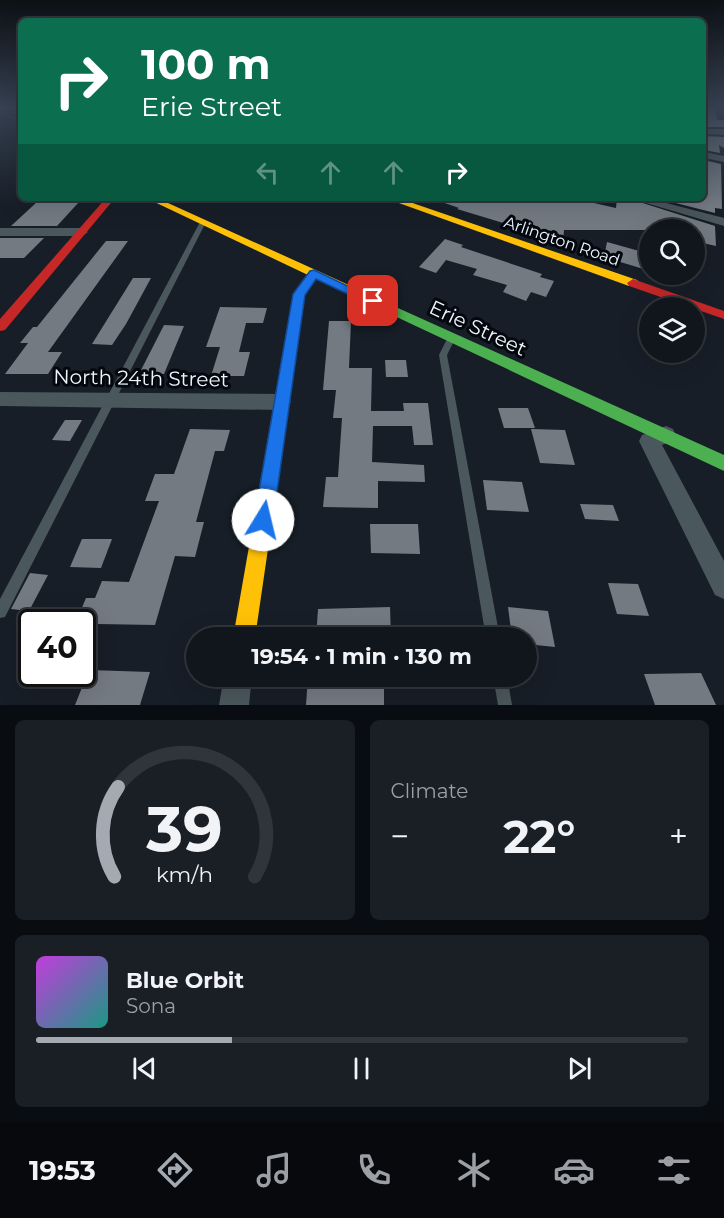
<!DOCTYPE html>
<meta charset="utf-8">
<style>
body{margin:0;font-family:Montserrat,sans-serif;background:#1a1f26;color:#f1f3f6;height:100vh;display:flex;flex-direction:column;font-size:22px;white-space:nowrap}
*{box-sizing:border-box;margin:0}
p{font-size:20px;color:#9c9fa4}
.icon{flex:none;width:33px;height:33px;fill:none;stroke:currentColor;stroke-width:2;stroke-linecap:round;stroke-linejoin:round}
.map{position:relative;height:705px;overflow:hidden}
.sheet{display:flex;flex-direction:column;gap:15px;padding:15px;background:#090c10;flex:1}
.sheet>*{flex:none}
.hud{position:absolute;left:18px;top:18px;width:688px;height:183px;border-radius:9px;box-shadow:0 6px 24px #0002,0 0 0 2px #30353b;background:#0b6e4f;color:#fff;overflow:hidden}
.fabs{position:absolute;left:639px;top:219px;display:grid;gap:12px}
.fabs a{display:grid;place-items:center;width:66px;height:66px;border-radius:50%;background:#11161d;box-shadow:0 6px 24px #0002,0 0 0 2px #30353b;font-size:30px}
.speed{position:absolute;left:18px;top:609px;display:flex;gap:12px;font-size:30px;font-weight:700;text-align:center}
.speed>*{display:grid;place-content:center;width:78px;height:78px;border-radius:50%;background:#11161d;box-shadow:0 6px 24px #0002,0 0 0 2px #30353b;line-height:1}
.speed .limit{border:3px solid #111;border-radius:9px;background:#fff;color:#111}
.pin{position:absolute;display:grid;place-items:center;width:51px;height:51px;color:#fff;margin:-26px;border-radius:12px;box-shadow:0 3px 9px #0006}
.me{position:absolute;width:66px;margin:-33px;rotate:9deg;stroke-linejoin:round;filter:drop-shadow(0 0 4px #0008)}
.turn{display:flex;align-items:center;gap:21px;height:126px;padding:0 24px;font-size:27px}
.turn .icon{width:78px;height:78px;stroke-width:2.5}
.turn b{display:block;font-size:42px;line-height:51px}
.lanes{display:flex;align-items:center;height:57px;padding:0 24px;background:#0003;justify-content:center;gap:30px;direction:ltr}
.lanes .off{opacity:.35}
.big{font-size:45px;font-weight:700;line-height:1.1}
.sheet .widget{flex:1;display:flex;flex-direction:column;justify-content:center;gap:9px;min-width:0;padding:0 21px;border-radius:9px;background:#1a1f26}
.sheet .dial{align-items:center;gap:0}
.dial svg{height:156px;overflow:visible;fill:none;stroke:#30353b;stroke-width:7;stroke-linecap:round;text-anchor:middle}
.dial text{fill:#f1f3f6;stroke:none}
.song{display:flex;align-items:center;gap:18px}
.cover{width:72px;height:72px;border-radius:9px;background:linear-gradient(135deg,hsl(290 70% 55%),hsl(170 70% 35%))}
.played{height:6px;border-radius:3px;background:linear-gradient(90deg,#a4aab2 30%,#30353b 30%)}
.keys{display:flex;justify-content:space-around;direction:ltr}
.heat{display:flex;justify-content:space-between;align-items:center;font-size:33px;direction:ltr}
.sheet .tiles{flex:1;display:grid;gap:15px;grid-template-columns:1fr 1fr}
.widget:last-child{grid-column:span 2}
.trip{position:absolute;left:186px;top:627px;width:351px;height:60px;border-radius:30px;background:#11161d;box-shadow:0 6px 24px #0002,0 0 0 2px #30353b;font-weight:700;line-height:60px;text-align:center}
.dock{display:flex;height:96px;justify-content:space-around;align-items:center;background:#07090c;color:#9c9fa4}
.dock .icon{width:42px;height:42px}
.dock .selected{color:#a4aab2}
.dock b{font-size:27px;color:#f1f3f6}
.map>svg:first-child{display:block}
.building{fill:#737a82}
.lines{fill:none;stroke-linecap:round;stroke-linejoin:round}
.lane{fill:#4a575c;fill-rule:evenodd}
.street{fill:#4a575c;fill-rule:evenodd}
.fast{fill:#4caf50;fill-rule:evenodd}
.slow{fill:#ffc107;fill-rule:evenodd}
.jam{fill:#c62828;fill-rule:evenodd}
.rail{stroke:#525b60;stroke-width:2;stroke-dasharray:1.5 3;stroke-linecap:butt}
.route{fill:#1a73e8;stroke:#114b97;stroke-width:1.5}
.labels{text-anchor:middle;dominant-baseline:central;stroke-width:6;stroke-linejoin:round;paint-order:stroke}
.far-street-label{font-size:16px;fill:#f0f5fd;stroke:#03070e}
.street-label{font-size:20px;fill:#f0f5fd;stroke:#03070e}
</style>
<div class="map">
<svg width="724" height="705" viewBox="0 0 724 705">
<rect width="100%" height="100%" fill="#171e27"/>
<!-- building -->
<g class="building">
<polygon points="704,108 715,108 717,120 724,120 724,127 704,127"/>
<polygon points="704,136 724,137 724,148 719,145 720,153 704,150"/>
<polygon points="704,160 721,164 722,209 715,208 715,213 656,198 704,198"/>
<polygon points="439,198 572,198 616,208 617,198 627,198 715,226 716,246 694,241 694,230 564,230 563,241 457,209 459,208 439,201"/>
<polygon points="37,202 79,202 57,226 11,226"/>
<polygon points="0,238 44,238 24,258 0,258"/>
<polygon points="445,239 463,245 461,247 542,274 540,277 554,281 546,297 531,292 526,301 503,292 507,285 473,275 477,269 446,260 436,273 419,267"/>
<polygon points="106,241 128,241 48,352 62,352 48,374 5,374 28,343 20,343 33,327 37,327"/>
<polygon points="607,242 650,254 650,271 604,257"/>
<polygon points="133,278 151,278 126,324 112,345 92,344"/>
<polygon points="220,307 267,308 263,323 246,323 239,352 250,352 244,376 211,376 220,347 206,347"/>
<polygon points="329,321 351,321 349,368 372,368 371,411 404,411 403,403 428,403 433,445 414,445 412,426 373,426 372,462 424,465 425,482 378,481 378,508 323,507 326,477 338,477 342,418 333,418 336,390 323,390"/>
<polygon points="164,325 184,326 164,374 139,374"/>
<polygon points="385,360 406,360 408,377 386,377"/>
<polygon points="498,408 528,408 535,428 504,428"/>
<polygon points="65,420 82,420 70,441 52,440"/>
<polygon points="190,429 230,430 224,451 215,451 196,522 204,522 195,557 175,556 155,625 97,624 84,657 82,657 82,622 76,622 86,598 95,598 102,581 129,582 159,501 145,501 155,474 174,474"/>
<polygon points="531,429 565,430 575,465 540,463"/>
<polygon points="483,480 522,482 529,512 487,510"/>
<polygon points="580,504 613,505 619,521 585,519"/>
<polygon points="370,524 418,524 420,554 371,553"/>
<polygon points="82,539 112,539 101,568 70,567"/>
<polygon points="30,573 48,575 29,611 11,609"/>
<polygon points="608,583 638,584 649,616 617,614"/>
<polygon points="390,607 391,638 316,638 318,609"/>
<polygon points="508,607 548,611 555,647 526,644 526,638 512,638"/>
<polygon points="89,670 150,672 140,705 75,705"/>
<polygon points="701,673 716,705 655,705 644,674"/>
<polygon points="308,676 384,676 384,705 306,705"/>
</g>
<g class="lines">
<!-- lane -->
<g class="lane">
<polygon points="203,220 206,222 5,617 0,618 0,599 200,222"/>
<polygon points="452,334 456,337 447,355 500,638 486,638 439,355 449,335"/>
<polygon points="493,676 507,676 512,705 498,705"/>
</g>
<!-- street -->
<g class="street">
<polygon points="724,129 724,135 704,134 704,129"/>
<polygon points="704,152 724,156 724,162 704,158"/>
<polygon points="629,198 647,198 724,218 724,226"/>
<polygon points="0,228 82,228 88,232 82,236 0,236"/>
<polygon points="0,392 282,394 288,397 291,402 288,407 282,410 0,406"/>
<polygon points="666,426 673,429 676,435 673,441 662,445 724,561 724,599 715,595 639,441 642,435"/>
<polygon points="224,676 252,676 249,705 219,705"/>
</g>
<!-- fast -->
<polygon class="fast" points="358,290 724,455 724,471 354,297 352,294 354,291"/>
<!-- slow -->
<g class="slow">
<polygon points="146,198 157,198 362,291 364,294 362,297 354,297 316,279 305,295 255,638 233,638 293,295 308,275"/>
<polygon points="385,198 398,198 637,280 639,283 637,286 629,286"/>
</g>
<!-- jam -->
<g class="jam">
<polygon points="106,198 115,198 5,330 0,331 0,319"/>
<polygon points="633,279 724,311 724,319 629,286 627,283"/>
</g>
<!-- rail -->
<polyline class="rail" points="0,112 21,121"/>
</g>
<!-- sky -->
<linearGradient id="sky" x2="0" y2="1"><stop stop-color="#0d1015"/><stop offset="0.52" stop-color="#364152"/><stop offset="1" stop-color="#364152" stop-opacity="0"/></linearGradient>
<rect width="724" height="207" fill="url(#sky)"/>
<!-- route -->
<polygon class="route" points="314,270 379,301 373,305 369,304 316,279 305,295 273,520 270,527 263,529 257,527 254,520 293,294 310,271"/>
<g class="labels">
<!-- far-street labels -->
<g class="far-street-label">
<text transform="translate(562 241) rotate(19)">Arlington Road</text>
</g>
<!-- street labels -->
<g class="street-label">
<text transform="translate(478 328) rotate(25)">Erie Street</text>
<text transform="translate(141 378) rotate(1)">North 24th Street</text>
</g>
</g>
</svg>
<div class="fabs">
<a><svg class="icon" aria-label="search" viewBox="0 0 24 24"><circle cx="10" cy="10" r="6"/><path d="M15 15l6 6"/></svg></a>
<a><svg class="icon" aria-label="layers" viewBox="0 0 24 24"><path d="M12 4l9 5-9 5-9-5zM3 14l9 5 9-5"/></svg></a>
</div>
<div class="speed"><div class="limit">40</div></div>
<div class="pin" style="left:373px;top:301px;background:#d93025"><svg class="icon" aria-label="arrive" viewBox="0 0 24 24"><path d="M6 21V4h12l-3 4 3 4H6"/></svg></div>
<svg class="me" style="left:263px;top:520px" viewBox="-20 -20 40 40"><circle r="19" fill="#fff"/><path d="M0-13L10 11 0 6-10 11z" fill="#1a73e8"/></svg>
<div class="trip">19:54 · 1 min · 130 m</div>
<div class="hud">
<div class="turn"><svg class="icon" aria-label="right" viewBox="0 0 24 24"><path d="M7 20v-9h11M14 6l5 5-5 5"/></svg><div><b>100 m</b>Erie Street</div></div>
<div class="lanes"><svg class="icon off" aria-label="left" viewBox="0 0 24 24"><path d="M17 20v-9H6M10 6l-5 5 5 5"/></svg><svg class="icon off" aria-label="ahead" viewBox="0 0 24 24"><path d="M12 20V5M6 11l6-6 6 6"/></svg><svg class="icon off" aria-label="ahead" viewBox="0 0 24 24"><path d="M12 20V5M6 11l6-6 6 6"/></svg><svg class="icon" aria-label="right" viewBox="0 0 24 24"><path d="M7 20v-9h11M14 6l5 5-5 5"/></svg></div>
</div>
</div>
<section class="sheet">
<div class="tiles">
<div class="widget dial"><svg viewBox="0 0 100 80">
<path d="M14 69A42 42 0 1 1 86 69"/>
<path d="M14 69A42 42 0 0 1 16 23" stroke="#a4aab2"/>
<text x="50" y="56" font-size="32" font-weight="700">39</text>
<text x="50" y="72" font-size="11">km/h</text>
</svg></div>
<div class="widget"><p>Climate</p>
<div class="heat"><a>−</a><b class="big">22°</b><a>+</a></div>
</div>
<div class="widget">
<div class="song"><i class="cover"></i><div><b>Blue Orbit</b><p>Sona</p></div></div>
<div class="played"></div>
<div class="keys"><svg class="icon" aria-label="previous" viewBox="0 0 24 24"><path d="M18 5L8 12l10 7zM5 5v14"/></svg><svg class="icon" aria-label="pause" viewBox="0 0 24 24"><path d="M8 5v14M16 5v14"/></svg><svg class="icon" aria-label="next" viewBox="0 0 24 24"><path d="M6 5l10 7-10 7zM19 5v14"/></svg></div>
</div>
</div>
</section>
<nav class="dock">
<b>19:53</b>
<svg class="icon selected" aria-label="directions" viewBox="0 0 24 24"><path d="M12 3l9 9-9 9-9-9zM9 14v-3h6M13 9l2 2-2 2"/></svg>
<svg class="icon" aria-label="music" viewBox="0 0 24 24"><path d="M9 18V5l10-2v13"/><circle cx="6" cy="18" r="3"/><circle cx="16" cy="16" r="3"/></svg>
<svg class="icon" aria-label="phone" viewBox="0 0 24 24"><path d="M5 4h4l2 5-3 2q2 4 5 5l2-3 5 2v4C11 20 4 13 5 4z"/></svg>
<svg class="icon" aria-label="climate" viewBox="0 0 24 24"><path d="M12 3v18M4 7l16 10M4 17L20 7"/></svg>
<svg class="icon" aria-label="car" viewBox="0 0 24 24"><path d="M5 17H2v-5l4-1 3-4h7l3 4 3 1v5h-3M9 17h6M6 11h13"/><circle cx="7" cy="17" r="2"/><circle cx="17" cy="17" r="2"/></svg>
<svg class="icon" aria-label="filters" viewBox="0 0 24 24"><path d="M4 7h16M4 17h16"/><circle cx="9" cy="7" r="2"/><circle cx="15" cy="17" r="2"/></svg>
</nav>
